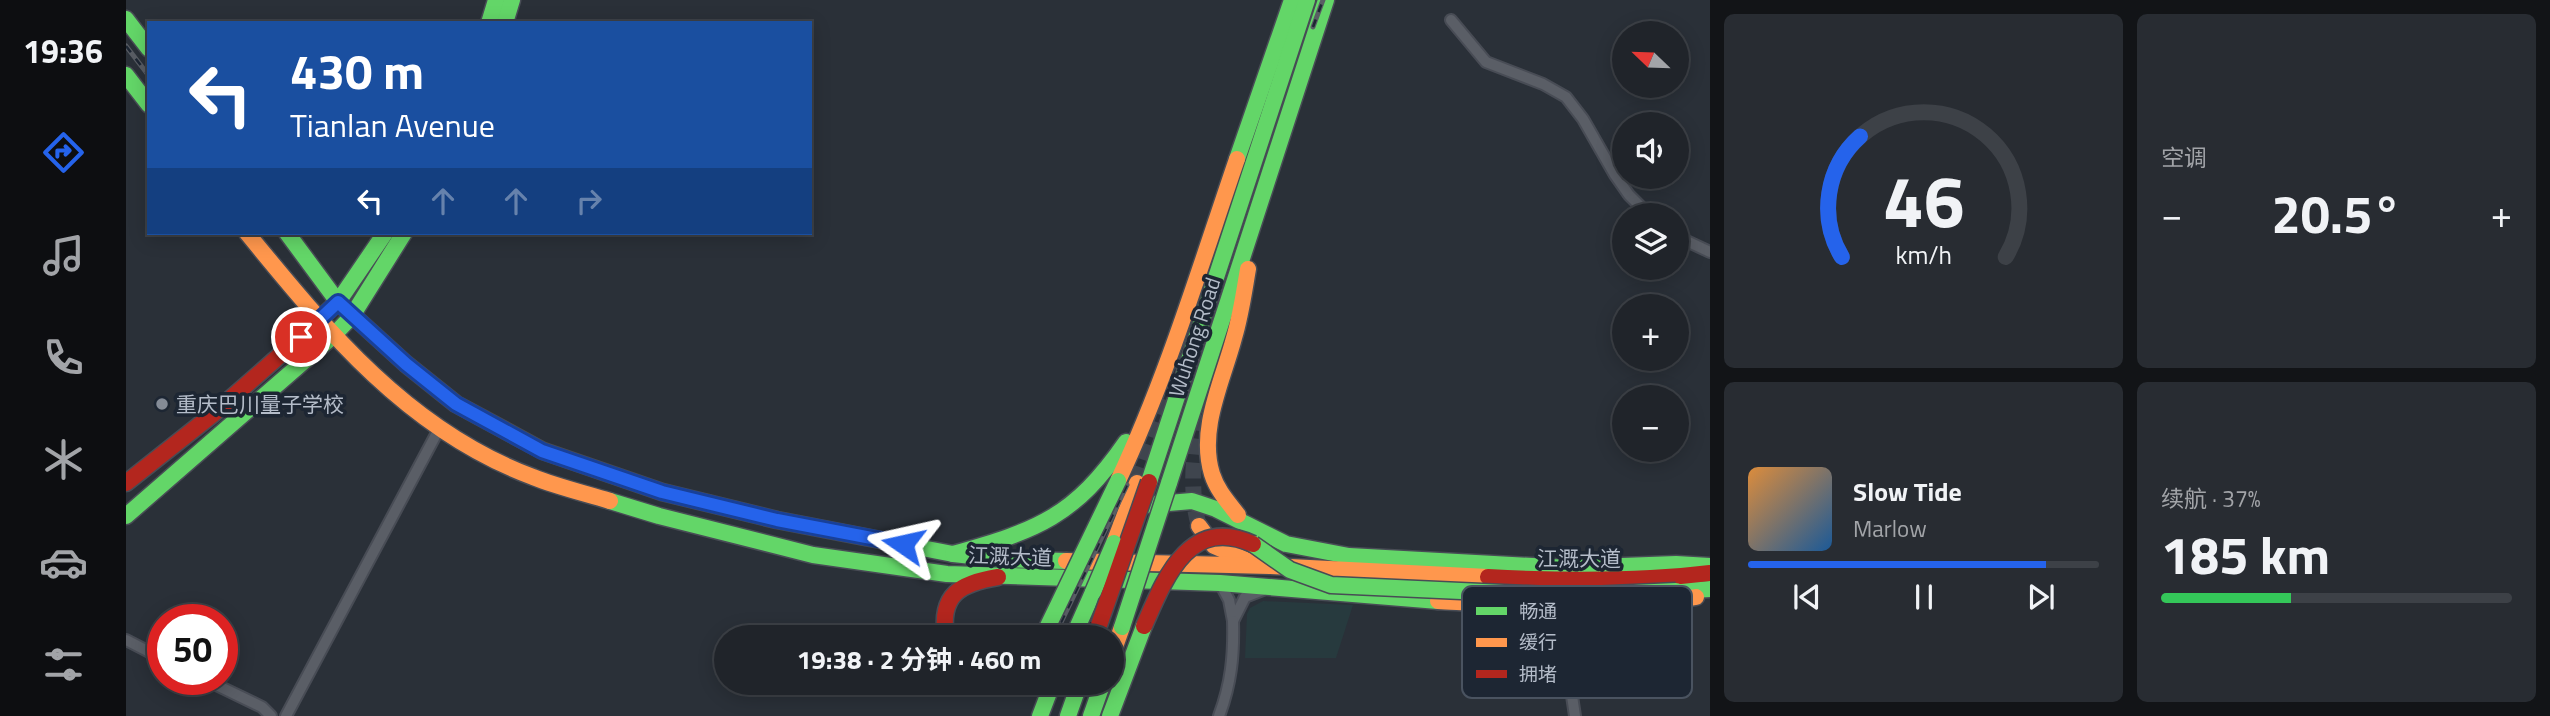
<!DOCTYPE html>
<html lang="zh">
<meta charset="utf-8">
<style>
body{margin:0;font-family:"Titillium Web","Noto Sans SC",sans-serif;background:#282c32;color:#f1f3f6;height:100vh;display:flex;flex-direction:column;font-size:26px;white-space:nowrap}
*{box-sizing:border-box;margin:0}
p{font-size:23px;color:#a2a4a8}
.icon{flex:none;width:38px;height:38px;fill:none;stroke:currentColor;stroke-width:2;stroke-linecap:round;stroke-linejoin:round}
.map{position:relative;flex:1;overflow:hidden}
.details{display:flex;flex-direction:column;gap:14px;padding:14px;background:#121417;width:840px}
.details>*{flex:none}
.guide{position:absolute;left:21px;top:21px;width:665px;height:214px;border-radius:0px;box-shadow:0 4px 18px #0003,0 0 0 2px #3d4147;background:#1a4fa0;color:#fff;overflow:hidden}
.needle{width:46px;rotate:293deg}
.controls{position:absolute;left:1486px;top:21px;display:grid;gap:14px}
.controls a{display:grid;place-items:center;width:77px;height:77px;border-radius:50%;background:#20242a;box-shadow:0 4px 18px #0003,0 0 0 2px #3d4147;font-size:35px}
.speed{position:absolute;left:21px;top:604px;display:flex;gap:14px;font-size:35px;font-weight:700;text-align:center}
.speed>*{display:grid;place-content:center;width:91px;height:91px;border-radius:50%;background:#20242a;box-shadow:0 4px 18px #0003,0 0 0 2px #3d4147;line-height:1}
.speed .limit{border:10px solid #d22;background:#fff;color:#111}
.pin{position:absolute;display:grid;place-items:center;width:60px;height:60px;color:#fff;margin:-30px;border:4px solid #fff;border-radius:50%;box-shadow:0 2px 7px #0007}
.me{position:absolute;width:77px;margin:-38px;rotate:281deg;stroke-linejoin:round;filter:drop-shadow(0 0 5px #0008)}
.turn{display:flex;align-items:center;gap:24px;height:147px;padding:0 28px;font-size:32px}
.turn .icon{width:91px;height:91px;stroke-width:2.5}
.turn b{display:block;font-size:49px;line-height:60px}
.lanes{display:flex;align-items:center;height:66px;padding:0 28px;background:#0003;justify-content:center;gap:35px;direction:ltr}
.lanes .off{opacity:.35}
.big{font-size:52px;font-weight:700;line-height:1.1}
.details .card{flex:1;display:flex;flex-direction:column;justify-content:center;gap:10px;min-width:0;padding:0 24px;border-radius:10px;background:#282c32}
.details .dial{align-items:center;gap:0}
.dial svg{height:182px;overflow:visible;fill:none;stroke:#3d4147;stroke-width:7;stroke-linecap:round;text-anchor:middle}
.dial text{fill:#f1f3f6;stroke:none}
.song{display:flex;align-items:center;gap:21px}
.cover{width:84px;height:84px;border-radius:10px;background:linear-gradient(135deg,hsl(30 70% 55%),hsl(210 70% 35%))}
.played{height:7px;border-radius:4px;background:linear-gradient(90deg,#2563eb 85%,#3d4147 85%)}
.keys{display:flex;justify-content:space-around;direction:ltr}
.heat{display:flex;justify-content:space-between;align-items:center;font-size:38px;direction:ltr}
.charge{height:10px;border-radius:5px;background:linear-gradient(90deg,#34c759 37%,#3d4147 0)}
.details .tiles{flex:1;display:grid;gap:14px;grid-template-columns:repeat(2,1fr)}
.trip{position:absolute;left:588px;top:625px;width:410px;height:70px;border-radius:35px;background:#20242a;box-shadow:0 4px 18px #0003,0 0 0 2px #3d4147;font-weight:700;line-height:70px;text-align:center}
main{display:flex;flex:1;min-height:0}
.menu{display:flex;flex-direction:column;width:126px;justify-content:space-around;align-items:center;background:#0d0e11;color:#a2a4a8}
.menu .icon{width:49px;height:49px}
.menu .on{color:#2563eb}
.menu b{font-size:32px;color:#f1f3f6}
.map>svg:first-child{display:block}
.green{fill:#273a3e}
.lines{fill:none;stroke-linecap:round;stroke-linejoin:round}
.secondary-tunnel{stroke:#3f454e;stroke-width:16;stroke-dasharray:16 8;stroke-linecap:butt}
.street-casing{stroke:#484c55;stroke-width:14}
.fast-casing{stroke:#484c55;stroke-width:19}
.slow-casing{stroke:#484c55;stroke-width:19}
.jam-casing{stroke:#484c55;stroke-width:19}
.street{stroke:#5a5e66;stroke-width:10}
.fast{stroke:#63d668;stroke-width:16}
.slow{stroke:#ff974d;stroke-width:16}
.jam{stroke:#b3261e;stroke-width:16}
.rail-casing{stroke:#595d64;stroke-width:5}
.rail{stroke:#1d2633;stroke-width:2.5;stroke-dasharray:8;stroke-linecap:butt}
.fast-bridge-casing{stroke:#484c55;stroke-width:19;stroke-linecap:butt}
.jam-bridge-casing{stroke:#484c55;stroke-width:19;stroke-linecap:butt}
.fast-bridge{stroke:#63d668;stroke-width:16}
.jam-bridge{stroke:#b3261e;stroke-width:16}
.route-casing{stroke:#184099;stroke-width:18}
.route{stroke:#2563eb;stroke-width:12}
.poi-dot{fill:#848b96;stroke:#1d2633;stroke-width:2.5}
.labels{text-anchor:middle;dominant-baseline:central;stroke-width:7;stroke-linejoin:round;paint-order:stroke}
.street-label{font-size:21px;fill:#b4bcc9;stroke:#1d2633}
.poi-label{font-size:21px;fill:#b4bcc9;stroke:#1d2633;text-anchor:start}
.key{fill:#1d2633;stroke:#4a5360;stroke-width:2}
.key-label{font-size:19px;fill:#b4bcc9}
</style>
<main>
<nav class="menu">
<b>19:36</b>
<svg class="icon on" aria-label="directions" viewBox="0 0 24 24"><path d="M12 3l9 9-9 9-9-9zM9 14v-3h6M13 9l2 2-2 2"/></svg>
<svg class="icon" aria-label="music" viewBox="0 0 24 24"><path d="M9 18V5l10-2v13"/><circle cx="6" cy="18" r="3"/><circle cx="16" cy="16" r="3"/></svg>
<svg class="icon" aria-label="phone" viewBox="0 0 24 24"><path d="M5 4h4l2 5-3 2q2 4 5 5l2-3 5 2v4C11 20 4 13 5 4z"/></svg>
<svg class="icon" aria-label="climate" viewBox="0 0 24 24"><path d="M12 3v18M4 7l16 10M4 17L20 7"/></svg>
<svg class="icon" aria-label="car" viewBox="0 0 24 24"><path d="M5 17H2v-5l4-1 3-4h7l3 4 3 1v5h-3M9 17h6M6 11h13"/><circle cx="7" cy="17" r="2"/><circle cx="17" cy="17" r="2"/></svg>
<svg class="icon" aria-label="filters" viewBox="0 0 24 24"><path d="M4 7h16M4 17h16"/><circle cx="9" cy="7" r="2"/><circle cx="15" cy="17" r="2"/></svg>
</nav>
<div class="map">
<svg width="1584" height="716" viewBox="0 0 1584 716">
<rect width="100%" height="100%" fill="#2a3038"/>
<!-- green -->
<polygon class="green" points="1137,601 1227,605 1210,658 1119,658 1121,614 1124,608"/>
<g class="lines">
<!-- secondary-tunnel -->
<g class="secondary-tunnel">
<polyline points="1011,483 1060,340"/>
<path d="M1073 526C1061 485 1070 438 1078 397"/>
</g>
<!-- street casing -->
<g class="street-casing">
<g id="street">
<polyline points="1325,20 1360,62 1417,84 1440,97 1457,119 1489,175 1503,195 1523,215"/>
<polyline points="1550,236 1584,252"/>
<polyline points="1094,583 1103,600 1107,621 1119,597 1137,590"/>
<polyline points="1433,608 1449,716"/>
<polyline points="0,640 37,659"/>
<polyline points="78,679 136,707 145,716"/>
<polyline points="160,716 313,429"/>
<path d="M1093 716C1105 684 1108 656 1107 621"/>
</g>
</g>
<!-- fast casing -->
<g class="fast-casing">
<g id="fast">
<polyline points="0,19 23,49"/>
<polyline points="363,23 370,0"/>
<polyline points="379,23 386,0"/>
<polyline points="0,75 23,105"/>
<polyline points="1111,159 1166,0"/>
<polyline points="161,233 212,302 280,364 330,404 417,451 536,492 651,520 827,554 874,559 940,561"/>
<polyline points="161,349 212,302 259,233"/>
<polyline points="1023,482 1181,0"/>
<polyline points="1043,483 1200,0"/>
<polyline points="484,501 533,516 687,555 821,574 1094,583 1312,601"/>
<polyline points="0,516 207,336 226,316 278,233"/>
<polyline points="995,525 1004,514 1019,505 1066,501 1090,509 1160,544 1223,556 1443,568 1550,564 1584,566"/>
<path d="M827 554C912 530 948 517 1000 442"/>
<polyline points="1550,591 1584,589"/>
<polyline points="947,637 967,592"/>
<polyline points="914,716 927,682"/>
<polyline points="942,716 954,682"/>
<polyline points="965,716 977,682"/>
<polyline points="984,716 1018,626"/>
</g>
</g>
<!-- slow casing -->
<g class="slow-casing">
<g id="slow">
<path d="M121 233C202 332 283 431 407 477 432 487 458 493 484 501"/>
<path d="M992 481C1041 377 1074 267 1111 159"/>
<path d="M1112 515C1102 502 1091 490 1086 474 1072 429 1097 380 1108 338 1115 315 1118 292 1122 269"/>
<polyline points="1073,526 1088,546 1125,562"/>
<polyline points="988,543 1011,483"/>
<polyline points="940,561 1144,566 1362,577"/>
<path d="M1312 601C1397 606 1485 613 1570 597"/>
<polyline points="985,658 996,627"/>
</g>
</g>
<!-- jam casing -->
<g class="jam-casing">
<g id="jam">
<polyline points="0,483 86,415 161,349"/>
<path d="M1362 577C1436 581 1510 582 1584 573"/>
<path d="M820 637C813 594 835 583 872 577"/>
</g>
</g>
<!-- street -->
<use href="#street" class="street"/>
<!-- fast -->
<use href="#fast" class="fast"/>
<!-- slow -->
<use href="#slow" class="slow"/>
<!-- jam -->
<use href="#jam" class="jam"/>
<!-- rail casing -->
<g class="rail-casing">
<g id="rail">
<polyline points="1187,27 1197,0"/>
<polyline points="0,46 23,76"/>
<polyline points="928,637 1001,485"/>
<polyline points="907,687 910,682"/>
</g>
</g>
<!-- rail -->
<use href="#rail" class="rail"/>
<!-- fast-bridge casing -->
<g class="fast-bridge-casing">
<g id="fast-bridge">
<polyline points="1127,544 1164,570 1205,585 1444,596 1550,591"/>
<polyline points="967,592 988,543"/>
<polyline points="996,627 1043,483"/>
<polyline points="921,628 992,481"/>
</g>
</g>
<!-- jam-bridge casing -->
<g class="jam-bridge-casing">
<g id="jam-bridge">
<polyline points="973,625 1023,482"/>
<path d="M1018 626C1039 578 1063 515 1127 544"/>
</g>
</g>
<!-- fast-bridge -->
<use href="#fast-bridge" class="fast-bridge"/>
<!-- jam-bridge -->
<use href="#jam-bridge" class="jam-bridge"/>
</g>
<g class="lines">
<!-- route casing -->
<g class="route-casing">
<polyline id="route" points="175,337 212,302 280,364 330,404 416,451 536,492 651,520 777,544"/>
</g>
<!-- route -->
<use href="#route" class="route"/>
</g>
<!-- markers -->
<circle class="poi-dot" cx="36" cy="404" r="7"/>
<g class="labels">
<!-- street labels -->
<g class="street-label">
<text transform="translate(1068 337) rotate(-72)">Wuhong Road</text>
<text transform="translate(884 556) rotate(2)">江溉大道</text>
<text x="1453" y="558">江溉大道</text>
</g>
<!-- poi labels -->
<g class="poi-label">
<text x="50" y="404">重庆巴川量子学校</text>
</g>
</g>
<!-- legend -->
<rect x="1336" y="586" width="230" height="112" rx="10" class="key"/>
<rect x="1350" y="607" width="31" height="8" fill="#63d668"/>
<rect x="1350" y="638" width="31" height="9" fill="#ff974d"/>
<rect x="1350" y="670" width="31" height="8" fill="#b3261e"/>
<g class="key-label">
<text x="1393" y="618">畅通</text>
<text x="1393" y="649">缓行</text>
<text x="1393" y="681">拥堵</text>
</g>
</svg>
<div class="controls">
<a><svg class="needle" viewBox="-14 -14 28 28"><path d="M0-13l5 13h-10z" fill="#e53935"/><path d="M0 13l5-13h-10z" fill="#a2a4a8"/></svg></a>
<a><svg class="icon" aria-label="sound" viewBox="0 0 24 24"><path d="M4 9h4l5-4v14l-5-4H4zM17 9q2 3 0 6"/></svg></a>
<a><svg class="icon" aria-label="layers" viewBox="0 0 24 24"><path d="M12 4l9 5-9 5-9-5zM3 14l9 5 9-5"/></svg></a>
<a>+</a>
<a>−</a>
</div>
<div class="speed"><div class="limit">50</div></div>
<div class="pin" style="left:175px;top:337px;background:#d93025"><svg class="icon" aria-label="arrive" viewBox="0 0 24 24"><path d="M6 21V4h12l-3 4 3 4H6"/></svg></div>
<svg class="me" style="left:777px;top:544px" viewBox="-20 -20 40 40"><path d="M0-17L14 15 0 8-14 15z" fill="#2563eb" stroke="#fff" stroke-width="4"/></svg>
<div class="trip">19:38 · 2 分钟 · 460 m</div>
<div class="guide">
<div class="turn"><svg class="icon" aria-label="left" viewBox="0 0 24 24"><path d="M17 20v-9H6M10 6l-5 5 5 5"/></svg><div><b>430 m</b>Tianlan Avenue</div></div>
<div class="lanes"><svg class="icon" aria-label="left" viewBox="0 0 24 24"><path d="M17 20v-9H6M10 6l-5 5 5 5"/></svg><svg class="icon off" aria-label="ahead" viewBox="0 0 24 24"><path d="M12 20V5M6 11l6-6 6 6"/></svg><svg class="icon off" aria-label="ahead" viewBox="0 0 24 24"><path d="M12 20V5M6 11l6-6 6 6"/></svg><svg class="icon off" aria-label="right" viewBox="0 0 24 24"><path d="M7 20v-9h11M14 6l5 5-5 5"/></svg></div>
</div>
</div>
<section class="details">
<div class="tiles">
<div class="card dial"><svg viewBox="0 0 100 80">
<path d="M14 69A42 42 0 1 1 86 69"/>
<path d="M14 69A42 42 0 0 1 22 16" stroke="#2563eb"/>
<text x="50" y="56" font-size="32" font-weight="700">46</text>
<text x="50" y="72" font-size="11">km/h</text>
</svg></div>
<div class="card"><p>空调</p>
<div class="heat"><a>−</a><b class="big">20.5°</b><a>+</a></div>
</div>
<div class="card">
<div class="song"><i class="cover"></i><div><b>Slow Tide</b><p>Marlow</p></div></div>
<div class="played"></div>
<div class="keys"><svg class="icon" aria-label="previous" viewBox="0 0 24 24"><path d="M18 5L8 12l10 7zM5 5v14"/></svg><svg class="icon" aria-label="pause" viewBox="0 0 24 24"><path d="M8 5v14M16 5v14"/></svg><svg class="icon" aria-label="next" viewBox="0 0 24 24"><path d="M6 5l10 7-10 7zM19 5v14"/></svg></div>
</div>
<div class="card"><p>续航 · 37%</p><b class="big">185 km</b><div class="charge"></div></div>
</div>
</section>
</main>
